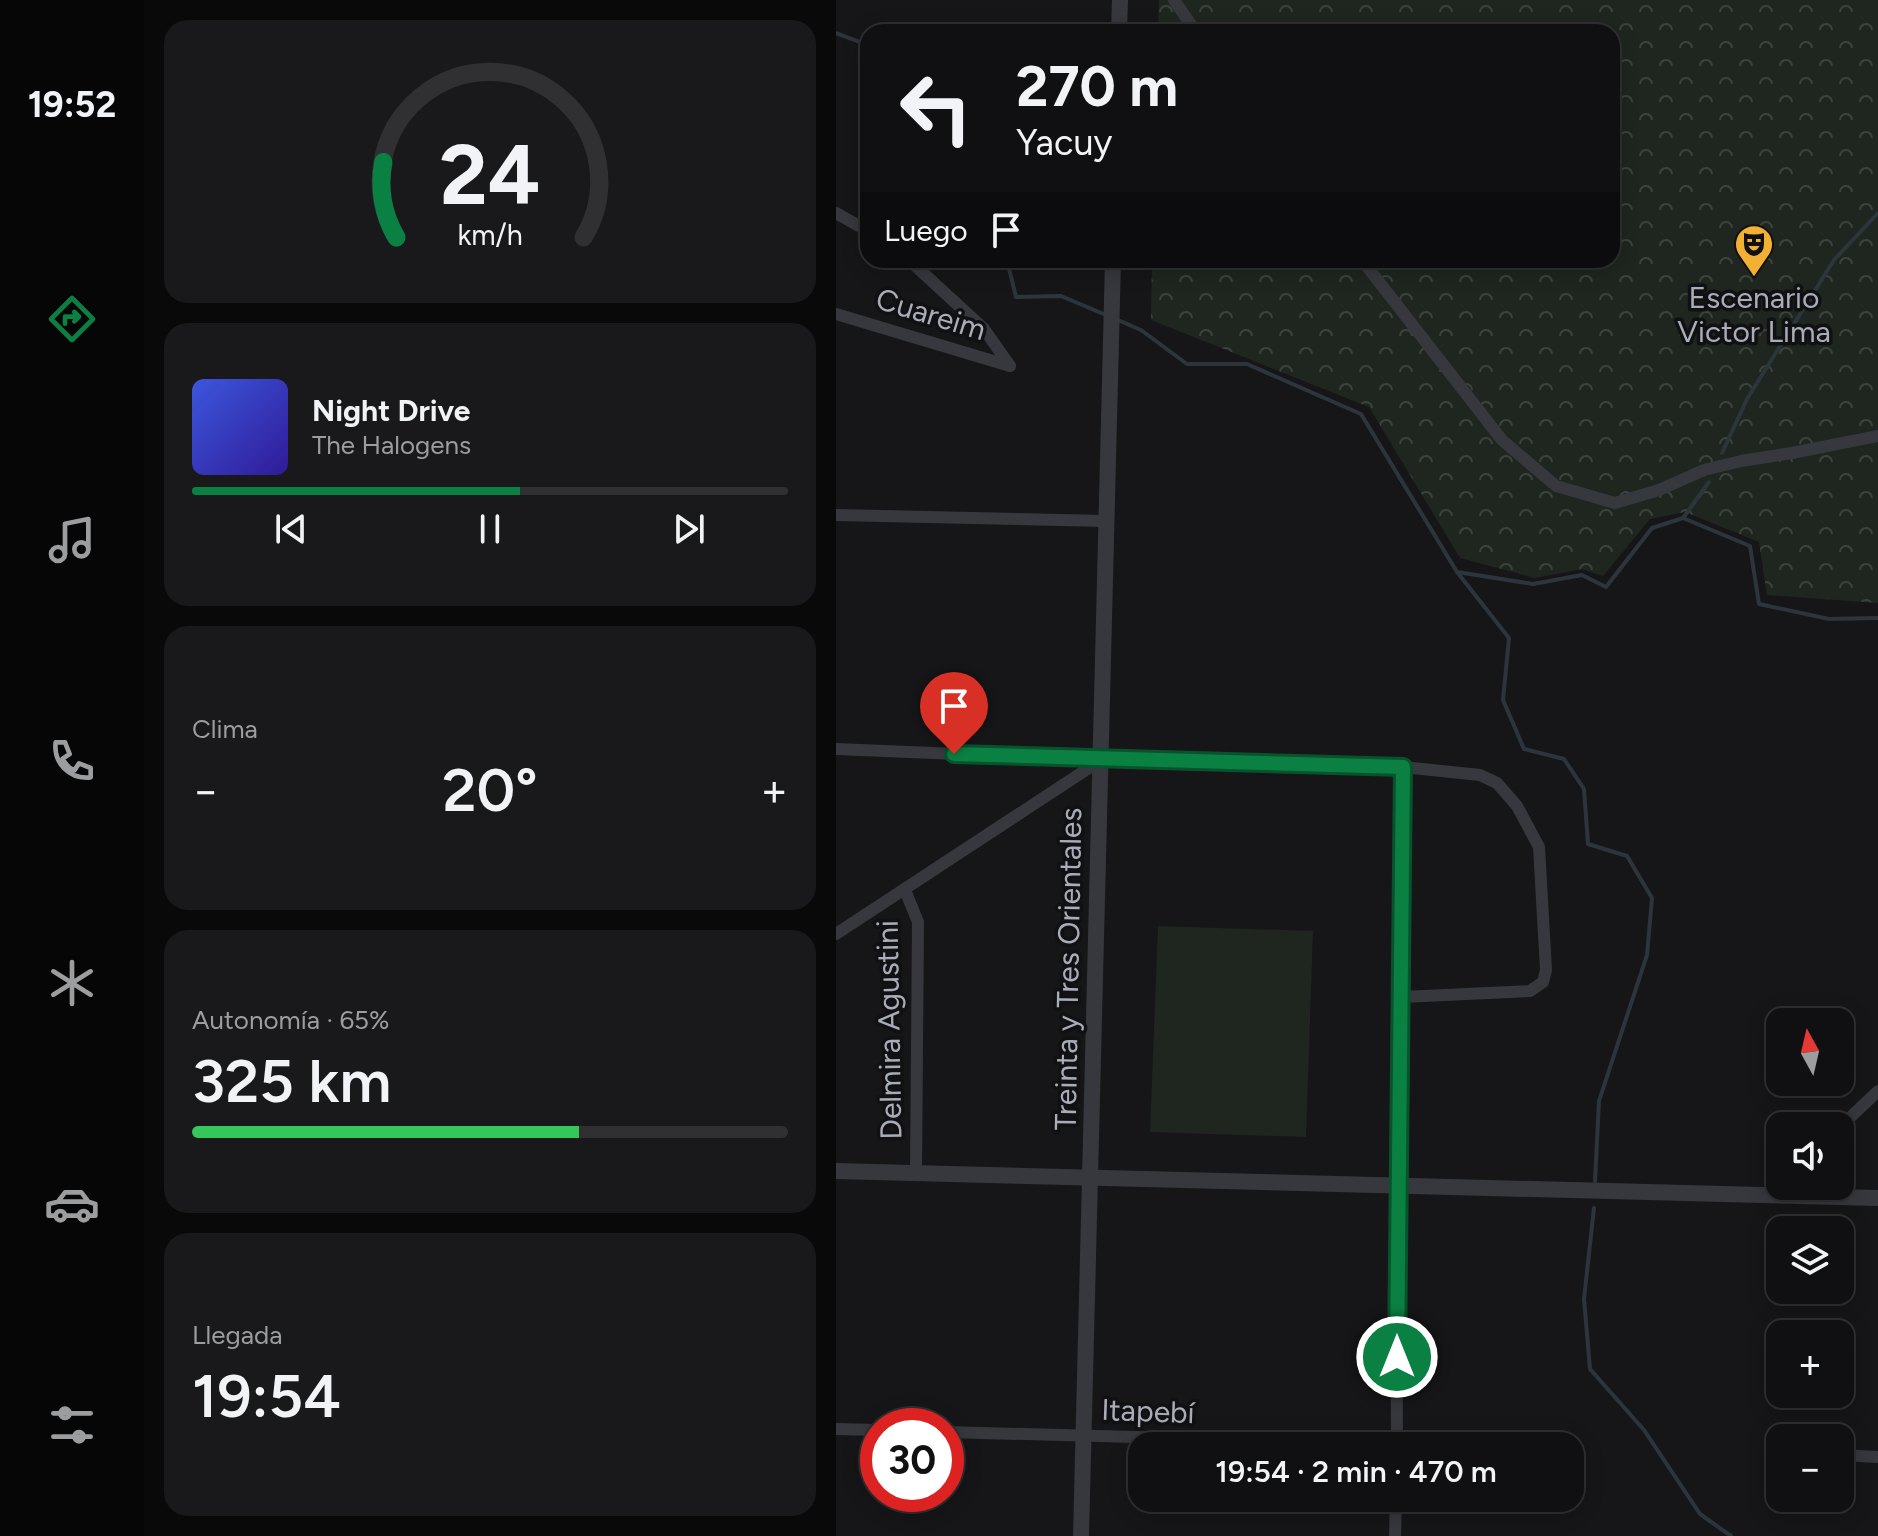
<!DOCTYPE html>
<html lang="es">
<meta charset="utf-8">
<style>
body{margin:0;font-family:Figtree,sans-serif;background:#19191b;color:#f1f3f6;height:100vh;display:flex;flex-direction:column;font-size:30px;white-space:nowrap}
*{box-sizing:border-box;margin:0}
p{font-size:26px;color:#9c9d9f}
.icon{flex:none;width:44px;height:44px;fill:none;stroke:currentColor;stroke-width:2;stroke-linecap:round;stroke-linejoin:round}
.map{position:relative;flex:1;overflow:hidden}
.panel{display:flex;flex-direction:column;gap:20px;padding:20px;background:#09090a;width:692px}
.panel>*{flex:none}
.top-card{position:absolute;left:24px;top:24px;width:760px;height:244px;border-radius:24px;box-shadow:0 4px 20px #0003,0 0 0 2px #303032;background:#101012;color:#f1f3f6;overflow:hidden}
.needle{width:52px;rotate:352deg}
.tools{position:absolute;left:930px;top:1008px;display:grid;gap:16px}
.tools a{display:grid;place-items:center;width:88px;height:88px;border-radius:16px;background:#101012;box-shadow:0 4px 20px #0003,0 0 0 2px #303032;font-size:40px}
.speed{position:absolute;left:24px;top:1408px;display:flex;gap:16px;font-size:40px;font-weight:700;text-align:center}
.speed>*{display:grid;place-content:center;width:104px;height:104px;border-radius:50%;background:#101012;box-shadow:0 4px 20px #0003,0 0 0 2px #303032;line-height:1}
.speed .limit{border:12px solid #d22;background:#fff;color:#111}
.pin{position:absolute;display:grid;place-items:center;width:68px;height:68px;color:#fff;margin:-82px -34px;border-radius:50% 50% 50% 0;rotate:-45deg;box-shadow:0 0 8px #0007}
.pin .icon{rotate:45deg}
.me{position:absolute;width:88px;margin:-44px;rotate:0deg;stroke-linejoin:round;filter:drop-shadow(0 0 6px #0008)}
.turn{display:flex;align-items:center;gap:28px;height:168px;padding:0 24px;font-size:36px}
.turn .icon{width:104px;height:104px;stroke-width:2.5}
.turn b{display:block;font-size:56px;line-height:68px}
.then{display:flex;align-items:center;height:76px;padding:0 24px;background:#0003;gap:16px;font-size:30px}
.big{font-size:60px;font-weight:600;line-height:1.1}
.panel .card{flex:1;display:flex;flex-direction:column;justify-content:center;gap:12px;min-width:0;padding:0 28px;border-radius:24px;background:#19191b}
.panel .dial{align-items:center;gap:0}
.dial svg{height:208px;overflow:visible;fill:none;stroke:#303032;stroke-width:7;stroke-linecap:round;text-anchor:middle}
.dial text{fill:#f1f3f6;stroke:none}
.song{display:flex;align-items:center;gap:24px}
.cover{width:96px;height:96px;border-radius:12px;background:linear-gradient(135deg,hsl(230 70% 55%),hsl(250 70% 35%))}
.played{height:8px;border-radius:4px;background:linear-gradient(90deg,#0b8043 55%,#303032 55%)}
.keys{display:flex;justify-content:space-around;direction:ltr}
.heat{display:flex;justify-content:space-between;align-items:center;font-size:44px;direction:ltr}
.charge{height:12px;border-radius:6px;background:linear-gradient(90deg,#34c759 65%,#303032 0)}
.trip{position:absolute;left:292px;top:1432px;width:456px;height:80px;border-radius:24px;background:#101012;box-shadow:0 4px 20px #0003,0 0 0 2px #303032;font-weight:600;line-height:80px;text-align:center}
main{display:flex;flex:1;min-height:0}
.tab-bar{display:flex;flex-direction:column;width:144px;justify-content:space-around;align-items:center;background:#060607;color:#9c9d9f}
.tab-bar .icon{width:56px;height:56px}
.tab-bar .current{color:#0b8043}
.tab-bar b{font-size:36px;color:#f1f3f6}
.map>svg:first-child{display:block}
.park{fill:url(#park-crowns)}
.pitch{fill:#1e261f}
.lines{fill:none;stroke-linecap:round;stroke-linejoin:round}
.stream{stroke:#2c353c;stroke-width:4}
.minor{stroke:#37383d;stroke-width:12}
.tertiary{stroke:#37383d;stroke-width:16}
.route-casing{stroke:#07532c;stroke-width:20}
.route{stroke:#0b8043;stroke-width:14}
.labels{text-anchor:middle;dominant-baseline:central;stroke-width:7;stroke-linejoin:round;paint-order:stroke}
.poi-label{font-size:30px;fill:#a8adb8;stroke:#111113}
.street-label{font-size:30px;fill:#a8adb8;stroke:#111113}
</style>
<main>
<nav class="tab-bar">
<b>19:52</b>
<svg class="icon current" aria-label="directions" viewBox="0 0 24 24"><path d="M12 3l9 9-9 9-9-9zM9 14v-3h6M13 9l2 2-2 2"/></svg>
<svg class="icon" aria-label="music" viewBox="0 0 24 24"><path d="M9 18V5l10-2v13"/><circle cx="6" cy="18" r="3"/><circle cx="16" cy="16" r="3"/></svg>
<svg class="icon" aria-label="phone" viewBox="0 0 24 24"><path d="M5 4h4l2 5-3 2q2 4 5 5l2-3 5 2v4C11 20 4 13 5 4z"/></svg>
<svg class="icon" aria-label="climate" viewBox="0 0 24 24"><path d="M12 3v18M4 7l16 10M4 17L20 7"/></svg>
<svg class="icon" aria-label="car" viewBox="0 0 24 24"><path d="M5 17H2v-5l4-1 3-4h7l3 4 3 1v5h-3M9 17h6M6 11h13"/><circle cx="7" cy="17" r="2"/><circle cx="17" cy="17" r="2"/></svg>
<svg class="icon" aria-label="filters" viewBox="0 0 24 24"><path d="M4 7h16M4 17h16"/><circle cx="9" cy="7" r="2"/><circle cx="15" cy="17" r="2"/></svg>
</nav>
<section class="panel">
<div class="card dial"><svg viewBox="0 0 100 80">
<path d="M14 69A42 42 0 1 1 86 69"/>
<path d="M14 69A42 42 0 0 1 9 40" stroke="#0b8043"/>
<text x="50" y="56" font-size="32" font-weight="700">24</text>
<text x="50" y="72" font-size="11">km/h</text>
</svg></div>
<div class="card">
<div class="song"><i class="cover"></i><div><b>Night Drive</b><p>The Halogens</p></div></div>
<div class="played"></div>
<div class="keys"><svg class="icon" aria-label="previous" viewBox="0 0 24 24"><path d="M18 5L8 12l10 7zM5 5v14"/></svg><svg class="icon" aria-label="pause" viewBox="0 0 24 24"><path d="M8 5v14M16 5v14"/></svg><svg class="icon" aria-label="next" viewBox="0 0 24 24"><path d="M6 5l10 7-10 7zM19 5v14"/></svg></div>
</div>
<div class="card"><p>Clima</p>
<div class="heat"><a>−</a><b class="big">20°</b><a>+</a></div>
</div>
<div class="card"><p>Autonomía · 65%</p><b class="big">325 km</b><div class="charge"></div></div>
<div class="card"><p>Llegada</p><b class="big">19:54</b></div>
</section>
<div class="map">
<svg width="1042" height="1536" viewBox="0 0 1042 1536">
<defs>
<pattern id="park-crowns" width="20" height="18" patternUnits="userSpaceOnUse" patternTransform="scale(2)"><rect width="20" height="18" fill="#1e261f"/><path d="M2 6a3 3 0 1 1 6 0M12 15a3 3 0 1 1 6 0" fill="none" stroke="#3c433d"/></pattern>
</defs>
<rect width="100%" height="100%" fill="#161618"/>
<!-- park -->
<polygon class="park" points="323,0 1042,0 1042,603 931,595 923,542 849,512 814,519 767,576 746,569 699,578 624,558 533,407 315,320 316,260 776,260 776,32 322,32"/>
<!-- pitch -->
<polygon class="pitch" points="322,926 477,931 470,1137 314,1132"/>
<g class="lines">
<!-- stream -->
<g class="stream">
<polyline points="0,33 32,45"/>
<polyline points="171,260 180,297 225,296 270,315"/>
<polyline points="282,320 305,330 351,364 411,364 525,414 621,572 697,584 746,575 770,587 816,528 847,518 914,546 923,604 993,619 1042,618"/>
<polyline points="886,453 911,399 998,260 1042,213"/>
<polyline points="847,518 873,482"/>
<polyline points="621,572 673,638 667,700 688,749 728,759 748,789 752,844 791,856 816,898 811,955 763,1101 759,1181"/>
<polyline points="758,1208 748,1299 754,1369 808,1430 864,1514 895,1536"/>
</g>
<!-- minor -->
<g class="minor">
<polyline points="338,0 360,32"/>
<polyline points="0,213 32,231"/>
<polyline points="73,260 148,329 174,366"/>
<polyline points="526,260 666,440 720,486 779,503 823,490 868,470 905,461 956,453 1042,436"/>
<polyline points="0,314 174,366"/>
<polyline points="0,515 271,521"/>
<polyline points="0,749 265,760 567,767 644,775 661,783 681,806 703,847 710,970 707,982 694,991 566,997"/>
<polyline points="69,890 82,922 80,1172"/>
<polyline points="0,934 265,760"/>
<polyline points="1004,1127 1042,1091"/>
<polyline points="0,1429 42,1430"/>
<polyline points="110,1432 561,1444"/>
<polyline points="561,1446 560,1184 566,997 567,767"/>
<polyline points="1004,1455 1042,1457"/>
<polyline points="559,1536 560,1498"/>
</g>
<!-- tertiary -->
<g class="tertiary">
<polyline points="283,32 284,0"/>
<polyline points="0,1171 1042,1198"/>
<polyline points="245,1536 277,260"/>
</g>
</g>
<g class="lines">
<!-- route casing -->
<g class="route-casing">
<polyline id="route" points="118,754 567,767 561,1357"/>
</g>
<!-- route -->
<use href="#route" class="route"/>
</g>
<!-- icons -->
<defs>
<g id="theatre-pin" transform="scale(2)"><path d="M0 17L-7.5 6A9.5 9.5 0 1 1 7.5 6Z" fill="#f2b134" stroke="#111113"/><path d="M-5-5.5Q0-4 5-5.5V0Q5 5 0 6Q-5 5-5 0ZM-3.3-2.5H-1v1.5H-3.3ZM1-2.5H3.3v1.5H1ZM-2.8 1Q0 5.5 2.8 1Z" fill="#111"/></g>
</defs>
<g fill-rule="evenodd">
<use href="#theatre-pin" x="918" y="244"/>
</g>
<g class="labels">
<!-- poi labels -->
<g class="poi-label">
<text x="918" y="297">Escenario<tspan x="918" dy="34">Victor Lima</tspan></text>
</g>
<!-- street labels -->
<g class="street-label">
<text transform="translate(95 314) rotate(17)">Cuareim</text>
<text transform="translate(232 969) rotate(-89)">Treinta y Tres Orientales</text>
<text transform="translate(53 1030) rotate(-91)">Delmira Agustini</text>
<text transform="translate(312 1411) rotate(2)">Itapebí</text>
</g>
</g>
</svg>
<div class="tools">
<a><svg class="needle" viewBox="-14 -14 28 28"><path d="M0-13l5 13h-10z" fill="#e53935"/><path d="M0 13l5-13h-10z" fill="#9c9d9f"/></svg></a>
<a><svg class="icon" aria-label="sound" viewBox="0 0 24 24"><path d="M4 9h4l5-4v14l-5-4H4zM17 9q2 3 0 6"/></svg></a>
<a><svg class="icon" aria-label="layers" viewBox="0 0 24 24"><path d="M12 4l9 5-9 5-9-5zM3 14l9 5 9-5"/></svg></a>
<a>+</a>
<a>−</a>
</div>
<div class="speed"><div class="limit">30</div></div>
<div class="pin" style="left:118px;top:754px;background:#d93025"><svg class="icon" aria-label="arrive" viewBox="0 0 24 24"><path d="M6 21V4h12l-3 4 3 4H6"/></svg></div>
<svg class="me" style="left:561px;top:1357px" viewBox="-20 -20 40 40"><circle r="17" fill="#0b8043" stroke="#fff" stroke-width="3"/><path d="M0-11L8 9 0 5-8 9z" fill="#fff"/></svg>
<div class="trip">19:54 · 2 min · 470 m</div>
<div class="top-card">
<div class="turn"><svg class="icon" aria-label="left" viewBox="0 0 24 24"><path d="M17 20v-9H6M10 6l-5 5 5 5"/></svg><div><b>270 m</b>Yacuy</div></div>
<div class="then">Luego<svg class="icon" aria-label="arrive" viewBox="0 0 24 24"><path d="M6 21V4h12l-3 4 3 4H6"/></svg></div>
</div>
</div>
</main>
